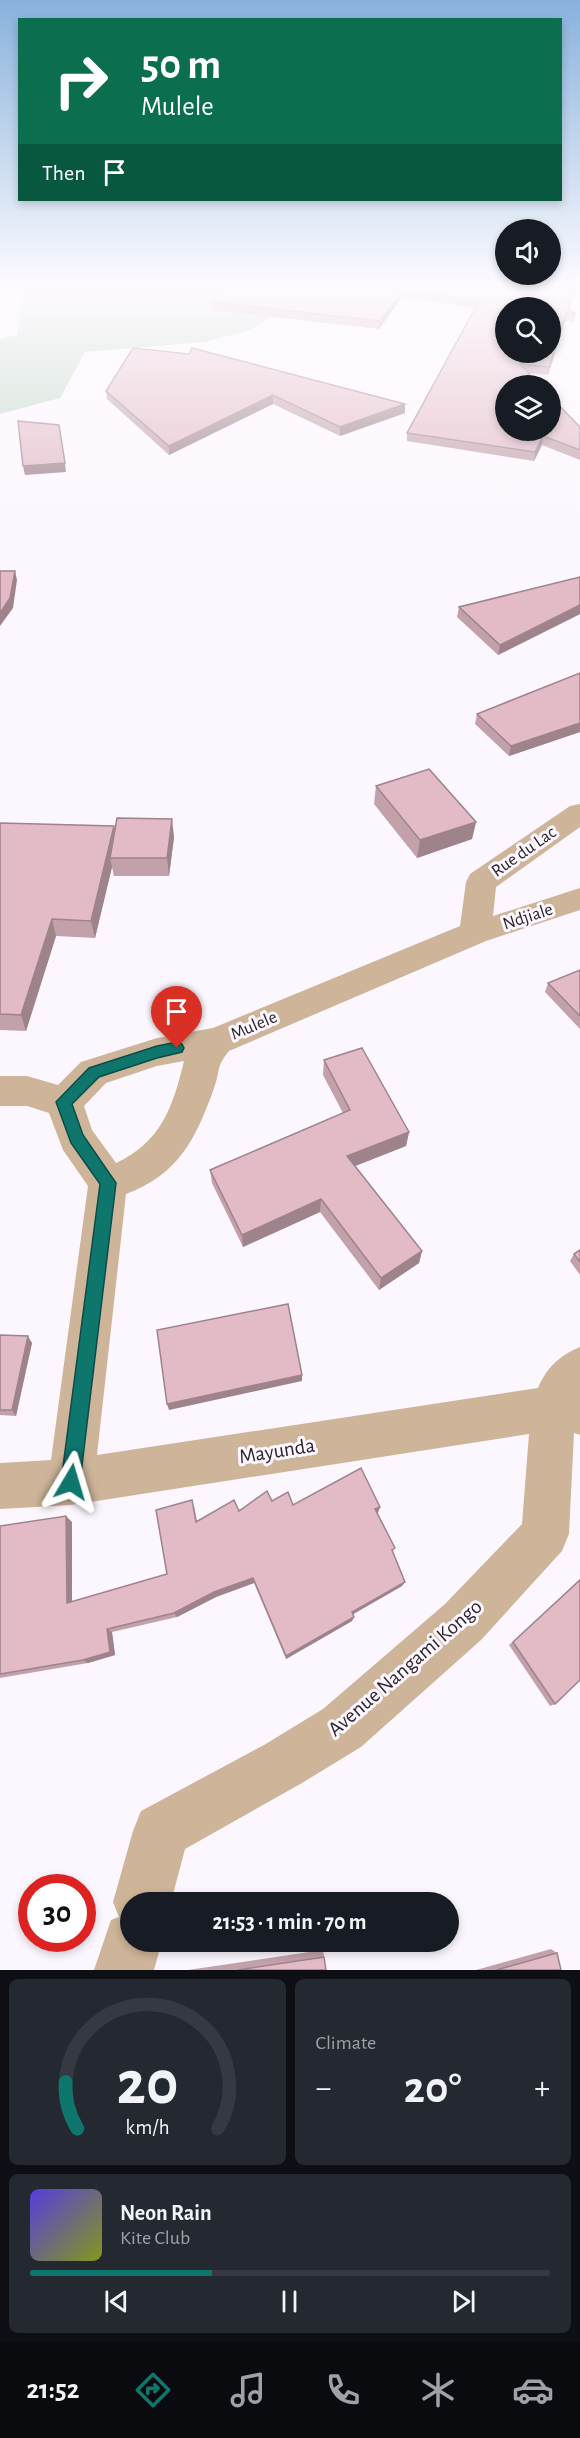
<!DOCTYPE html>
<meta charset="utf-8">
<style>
body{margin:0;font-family:"Alegreya Sans",sans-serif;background:#242831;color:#f1f3f6;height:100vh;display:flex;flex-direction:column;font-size:22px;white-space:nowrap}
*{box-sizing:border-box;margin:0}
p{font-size:20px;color:#9ea1a6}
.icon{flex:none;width:33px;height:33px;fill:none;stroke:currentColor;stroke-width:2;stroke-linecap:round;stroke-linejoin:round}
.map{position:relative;height:1970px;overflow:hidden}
.details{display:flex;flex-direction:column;gap:9px;padding:9px;background:#0d0f14;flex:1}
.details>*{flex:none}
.top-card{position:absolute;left:18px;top:18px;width:544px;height:183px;border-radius:0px;box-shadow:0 3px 9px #0003;background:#0b6e4f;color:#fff;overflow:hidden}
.controls{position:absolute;left:495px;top:219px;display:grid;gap:12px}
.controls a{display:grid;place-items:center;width:66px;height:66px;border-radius:50%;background:#171b24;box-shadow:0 3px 9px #0003;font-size:30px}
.speed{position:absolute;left:18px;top:1874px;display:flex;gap:12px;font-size:30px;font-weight:700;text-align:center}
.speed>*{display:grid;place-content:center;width:78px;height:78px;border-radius:50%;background:#171b24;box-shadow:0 3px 9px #0003;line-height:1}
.speed .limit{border:9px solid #d22;background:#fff;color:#111}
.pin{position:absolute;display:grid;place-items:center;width:51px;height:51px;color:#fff;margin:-62px -26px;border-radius:50% 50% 50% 0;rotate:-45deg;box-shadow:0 0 6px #0007}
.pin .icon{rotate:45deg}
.me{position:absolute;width:66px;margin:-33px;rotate:7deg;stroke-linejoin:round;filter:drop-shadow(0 0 4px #0008)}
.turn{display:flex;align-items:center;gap:21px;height:126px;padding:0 24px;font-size:27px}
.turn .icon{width:78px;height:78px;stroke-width:2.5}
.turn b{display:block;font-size:42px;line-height:51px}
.then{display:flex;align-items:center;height:57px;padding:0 24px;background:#0003;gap:12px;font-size:22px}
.big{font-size:45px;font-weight:700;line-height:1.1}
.details .card{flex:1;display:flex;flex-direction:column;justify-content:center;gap:9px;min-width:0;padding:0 21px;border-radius:9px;background:#242831}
.details .dial{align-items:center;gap:0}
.dial svg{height:156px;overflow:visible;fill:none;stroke:#363941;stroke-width:7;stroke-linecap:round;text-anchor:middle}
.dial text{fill:#f1f3f6;stroke:none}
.song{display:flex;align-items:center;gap:18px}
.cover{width:72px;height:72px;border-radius:9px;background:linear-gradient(135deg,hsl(250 70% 55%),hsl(70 70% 35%))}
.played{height:6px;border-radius:3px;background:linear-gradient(90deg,#0f766e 35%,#363941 35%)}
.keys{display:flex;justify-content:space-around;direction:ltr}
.heat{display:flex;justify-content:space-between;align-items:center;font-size:33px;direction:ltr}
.details .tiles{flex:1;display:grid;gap:9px;grid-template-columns:1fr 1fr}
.card:last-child{grid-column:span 2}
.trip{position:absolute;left:120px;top:1892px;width:339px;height:60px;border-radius:30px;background:#171b24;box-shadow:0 3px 9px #0003;font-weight:700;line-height:60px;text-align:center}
.tab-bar{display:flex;height:96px;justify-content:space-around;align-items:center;background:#090b0e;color:#9ea1a6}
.tab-bar .icon{width:42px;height:42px}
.tab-bar .current{color:#0f766e}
.tab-bar b{font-size:27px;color:#f1f3f6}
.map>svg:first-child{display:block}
.green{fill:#c2d7c7}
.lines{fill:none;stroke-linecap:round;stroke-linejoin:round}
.street{fill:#ceb498;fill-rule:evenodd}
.wall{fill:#c3a1aa}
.shaded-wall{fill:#9f838b}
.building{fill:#e3bbc6;stroke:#9f838b;stroke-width:1.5;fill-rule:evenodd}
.route{fill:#0f766e;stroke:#0a4d48;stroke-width:1.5}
.labels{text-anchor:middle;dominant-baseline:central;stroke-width:6;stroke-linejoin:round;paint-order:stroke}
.street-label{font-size:18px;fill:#28242a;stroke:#fcf7fe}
.near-street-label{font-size:21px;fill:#28242a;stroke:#fcf7fe}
</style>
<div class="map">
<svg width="580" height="1970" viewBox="0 0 580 1970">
<rect width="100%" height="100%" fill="#fcf7fe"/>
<!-- green -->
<polygon class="green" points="24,284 240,284 275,314 250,330 205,342 85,352 60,398 0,414 0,339 17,335"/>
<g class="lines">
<!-- street -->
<path class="street" d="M580 804V827L496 887 493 916 580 888V910L486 941 229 1051C215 1068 221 1070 214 1088 196 1139 178 1175 126 1194L97 1455 538 1388C547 1367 559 1356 580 1347V1435L574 1433 569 1534 562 1551 481 1640 361 1747 302 1783 185 1849 171 1902H130V1941H162L154 1970H94L111 1920 119 1917 113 1902 133 1831 141 1811 264 1745 323 1709 445 1604 522 1524 529 1434 71 1505 0 1509V1463L51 1460 88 1186 63 1150 49 1113 27 1106H0V1076H27L58 1085 81 1062 157 1038 213 1028 460 926 466 882 470 874 570 806ZM184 1061C173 1107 161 1142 116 1163L92 1130 84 1106 106 1083 157 1066Z"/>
</g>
<!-- wall -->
<g class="wall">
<polygon points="220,284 539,288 538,284 577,284 569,309 576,314 574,322 565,321 548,375 529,373 580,427 580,460 542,445 534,461 407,441 407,433 475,308 402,297 379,329 212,310 212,302"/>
<polygon points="133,348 405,413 340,436 273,404 169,455 107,399 106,391"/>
<polygon points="580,577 580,614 498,655 457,617 459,607"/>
<polygon points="580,673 580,732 509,756 475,724 477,714"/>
<polygon points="376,786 476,822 472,839 417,858 374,804"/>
<polygon points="0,823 114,826 115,830 174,837 169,876 114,876 112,867 95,938 56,936 26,1031 0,1030"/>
<polygon points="580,970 580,1029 545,992 548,983"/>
<polygon points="324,1060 409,1132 406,1146 355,1166 422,1251 419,1263 379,1290 320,1212 243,1247 212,1183 210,1170 343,1113 323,1075"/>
<polygon points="580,1250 580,1275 570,1261 574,1254"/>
<polygon points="0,1335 32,1343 16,1416 0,1415"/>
<polygon points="272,1501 293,1505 380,1507 377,1513 405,1582 402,1586 353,1614 354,1617 352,1621 286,1659 254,1583 216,1597 177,1617 112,1632 115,1655 88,1663 0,1678 0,1526 72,1522 72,1602 167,1574 194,1506 197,1521"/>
<polygon points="580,1579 580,1680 555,1704 550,1706 509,1645"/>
<polygon points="551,1949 557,1953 561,1970 476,1970"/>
<polygon points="323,1950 326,1970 188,1970"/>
</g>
<!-- shaded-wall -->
<g class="shaded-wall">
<polygon points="576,284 577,284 566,317 568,309"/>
<polygon points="403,290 402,297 379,329 380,321"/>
<polygon points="566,313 565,321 548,375 549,367"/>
<polygon points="273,395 273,404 169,455 169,446"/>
<polygon points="405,404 405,413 340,436 340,427"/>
<polygon points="543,436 542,445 534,461 535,452"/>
<polygon points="65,463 66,472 25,475 23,466"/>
<polygon points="15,571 17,580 13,608 0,626 0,613"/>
<polygon points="580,605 580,614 498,655 500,645"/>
<polygon points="580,723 580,732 509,756 511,746"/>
<polygon points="172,819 174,837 169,876 167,858"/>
<polygon points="476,822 472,839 417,858 420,840"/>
<polygon points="114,826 118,843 110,858 112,867 95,938 91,921"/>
<polygon points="52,919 56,936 26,1031 21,1015"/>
<polygon points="409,1132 406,1146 345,1170 347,1156"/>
<polygon points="321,1199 320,1212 243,1247 242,1235"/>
<polygon points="422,1251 419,1263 379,1290 381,1278"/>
<polygon points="28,1336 32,1343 16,1416 12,1410"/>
<polygon points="302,1375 302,1381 169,1410 167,1404"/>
<polygon points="380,1507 378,1513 372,1516 375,1509"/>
<polygon points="66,1516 72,1522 72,1608 67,1603"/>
<polygon points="253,1578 254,1583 216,1597 177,1617 174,1613 214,1592"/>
<polygon points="405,1582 402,1586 350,1616 352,1612"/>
<polygon points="354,1617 352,1621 286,1659 286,1656"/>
<polygon points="107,1629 112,1632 115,1655 88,1663 83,1660"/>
</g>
<!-- building -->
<g class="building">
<path d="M220 284H533L542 290 541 284H576L568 309 576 314 566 313 549 367 520 364 541 386H506V430H550V396L580 427V450L543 436 535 452 407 433 479 301 403 290 380 321 212 302ZM506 308H550V352H506Z"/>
<polygon points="133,348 189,354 192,348 405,404 340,427 273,395 169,446 106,391"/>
<polygon points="18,421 59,425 65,463 23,466"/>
<polygon points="0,571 15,571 10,598 0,613"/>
<polygon points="580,577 580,605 500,645 459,607"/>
<polygon points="580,673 580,723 511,746 477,714"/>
<polygon points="429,769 476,822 420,840 376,786"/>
<polygon points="117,818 172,819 167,858 110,858"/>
<polygon points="0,823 114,826 91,921 52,919 21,1015 0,1014"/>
<polygon points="580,970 580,1016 548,983"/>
<polygon points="362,1048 409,1132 347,1156 422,1251 381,1278 321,1199 242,1235 210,1170 350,1110 324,1060"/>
<polygon points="580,1250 580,1262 574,1254"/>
<polygon points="288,1304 302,1375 167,1404 157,1330"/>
<polygon points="0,1335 28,1336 12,1410 0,1410"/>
<polygon points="361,1468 380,1507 375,1509 395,1548 392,1550 405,1582 352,1612 354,1617 286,1656 253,1578 214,1592 174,1613 107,1629 110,1652 83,1660 0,1674 0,1526 66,1516 67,1603 167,1574 156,1510 192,1500 196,1522 234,1500 239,1511 267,1491 272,1501 288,1492 293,1505"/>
<polygon points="580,1580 580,1680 555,1704 513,1642"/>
<polygon points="557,1953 561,1970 496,1970"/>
<polygon points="324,1957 326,1970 238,1970"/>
</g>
<!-- sky -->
<linearGradient id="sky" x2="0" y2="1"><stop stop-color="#87b2dc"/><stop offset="0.51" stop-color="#fefbff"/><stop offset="1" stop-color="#fefbff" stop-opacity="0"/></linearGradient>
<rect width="580" height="559" fill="url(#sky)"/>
<!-- route -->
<polygon class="route" points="177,1042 182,1044 184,1048 182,1052 157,1058 99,1077 72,1104 83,1135 116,1183 80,1482 77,1489 71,1492 64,1489 61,1482 100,1184 71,1143 56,1102 89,1068 157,1046"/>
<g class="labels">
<!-- street labels -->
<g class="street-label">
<text transform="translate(524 852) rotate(-35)">Rue du Lac</text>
<text transform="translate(528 917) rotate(-18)">Ndjiale</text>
<text transform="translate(254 1026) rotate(-23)">Mulele</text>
</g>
<!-- near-street labels -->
<g class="near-street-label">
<text transform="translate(277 1451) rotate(-9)">Mayunda</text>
<text transform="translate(405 1668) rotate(-41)">Avenue Nangami Kongo</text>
</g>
</g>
</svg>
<div class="controls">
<a><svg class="icon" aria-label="sound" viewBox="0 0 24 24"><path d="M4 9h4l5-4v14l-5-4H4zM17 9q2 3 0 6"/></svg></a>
<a><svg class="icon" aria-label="search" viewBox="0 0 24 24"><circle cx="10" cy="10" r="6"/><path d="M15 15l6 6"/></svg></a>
<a><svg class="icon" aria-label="layers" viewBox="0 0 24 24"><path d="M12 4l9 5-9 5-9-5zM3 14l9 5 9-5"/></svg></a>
</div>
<div class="speed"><div class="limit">30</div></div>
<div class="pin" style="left:177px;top:1048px;background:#d93025"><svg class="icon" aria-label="arrive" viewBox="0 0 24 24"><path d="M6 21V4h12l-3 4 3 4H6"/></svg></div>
<svg class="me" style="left:71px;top:1482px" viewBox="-20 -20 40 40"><path d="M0-17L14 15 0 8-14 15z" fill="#0f766e" stroke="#fff" stroke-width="4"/></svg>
<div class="trip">21:53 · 1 min · 70 m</div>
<div class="top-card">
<div class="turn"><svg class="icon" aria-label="right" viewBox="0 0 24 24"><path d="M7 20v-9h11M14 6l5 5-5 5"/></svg><div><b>50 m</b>Mulele</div></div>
<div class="then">Then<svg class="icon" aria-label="arrive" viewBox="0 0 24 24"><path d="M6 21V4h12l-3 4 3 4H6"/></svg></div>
</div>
</div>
<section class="details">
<div class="tiles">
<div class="card dial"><svg viewBox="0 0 100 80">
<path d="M14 69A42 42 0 1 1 86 69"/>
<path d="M14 69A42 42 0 0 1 8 45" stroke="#0f766e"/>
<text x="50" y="56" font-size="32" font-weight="700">20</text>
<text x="50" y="72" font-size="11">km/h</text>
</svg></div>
<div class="card"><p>Climate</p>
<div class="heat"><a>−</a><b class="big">20°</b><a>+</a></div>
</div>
<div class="card">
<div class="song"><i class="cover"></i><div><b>Neon Rain</b><p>Kite Club</p></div></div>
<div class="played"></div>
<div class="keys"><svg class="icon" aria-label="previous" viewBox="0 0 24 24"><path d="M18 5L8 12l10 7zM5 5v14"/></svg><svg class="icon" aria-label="pause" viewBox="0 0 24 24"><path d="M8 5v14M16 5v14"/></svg><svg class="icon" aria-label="next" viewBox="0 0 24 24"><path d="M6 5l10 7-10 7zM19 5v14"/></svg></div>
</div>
</div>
</section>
<nav class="tab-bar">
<b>21:52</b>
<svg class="icon current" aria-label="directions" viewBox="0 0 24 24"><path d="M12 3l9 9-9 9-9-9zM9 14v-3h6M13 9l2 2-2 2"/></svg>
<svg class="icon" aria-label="music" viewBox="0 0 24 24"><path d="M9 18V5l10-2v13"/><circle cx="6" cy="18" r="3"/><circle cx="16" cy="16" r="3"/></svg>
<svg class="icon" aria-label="phone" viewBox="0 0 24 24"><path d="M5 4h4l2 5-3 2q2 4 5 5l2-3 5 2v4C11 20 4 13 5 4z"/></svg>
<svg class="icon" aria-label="climate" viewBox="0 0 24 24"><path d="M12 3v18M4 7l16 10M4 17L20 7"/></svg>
<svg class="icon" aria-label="car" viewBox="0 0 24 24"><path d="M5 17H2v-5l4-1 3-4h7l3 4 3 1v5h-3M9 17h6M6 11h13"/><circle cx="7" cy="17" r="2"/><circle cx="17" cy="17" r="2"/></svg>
</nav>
